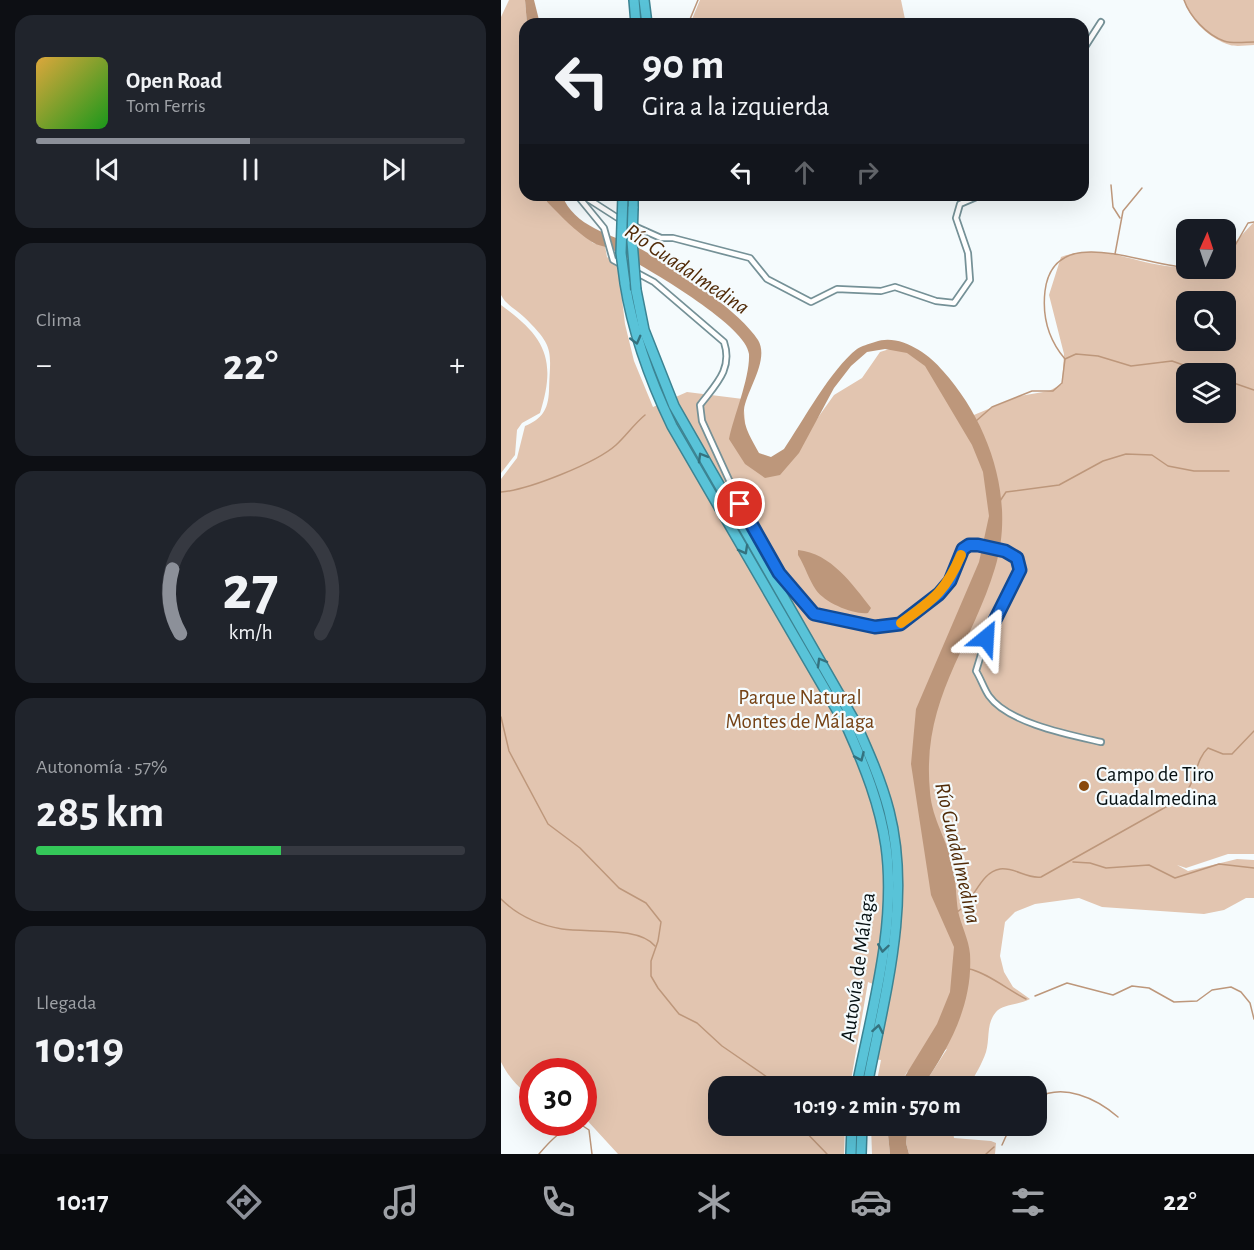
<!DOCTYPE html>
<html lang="es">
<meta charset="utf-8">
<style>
body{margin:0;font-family:"Alegreya Sans",sans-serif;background:#20242c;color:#f1f3f6;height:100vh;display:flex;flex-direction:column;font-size:22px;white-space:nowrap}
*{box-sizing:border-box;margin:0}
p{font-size:20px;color:#9ea1a6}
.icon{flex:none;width:33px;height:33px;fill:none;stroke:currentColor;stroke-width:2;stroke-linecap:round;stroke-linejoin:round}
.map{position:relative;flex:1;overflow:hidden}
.side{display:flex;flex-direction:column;gap:15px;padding:15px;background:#0d0f14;width:501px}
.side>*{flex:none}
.top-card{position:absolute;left:18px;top:18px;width:570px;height:183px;border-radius:18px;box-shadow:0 6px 24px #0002;background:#171b24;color:#f1f3f6;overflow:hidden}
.needle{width:39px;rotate:3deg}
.fabs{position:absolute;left:675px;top:219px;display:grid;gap:12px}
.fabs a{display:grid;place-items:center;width:60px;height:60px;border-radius:12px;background:#171b24;box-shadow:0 6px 24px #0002;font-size:30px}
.speed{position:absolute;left:18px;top:1058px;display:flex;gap:12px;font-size:30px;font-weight:700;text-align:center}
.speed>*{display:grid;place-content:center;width:78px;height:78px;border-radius:50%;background:#171b24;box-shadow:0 6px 24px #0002;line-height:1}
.speed .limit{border:9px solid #d22;background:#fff;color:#111}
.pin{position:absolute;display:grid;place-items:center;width:51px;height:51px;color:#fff;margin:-26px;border:3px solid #fff;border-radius:50%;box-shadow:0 2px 6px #0007}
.me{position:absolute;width:66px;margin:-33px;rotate:27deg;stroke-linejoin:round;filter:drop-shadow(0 0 4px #0008)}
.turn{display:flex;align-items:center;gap:21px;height:126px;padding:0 24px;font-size:27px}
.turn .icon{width:78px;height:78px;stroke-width:2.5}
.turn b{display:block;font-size:42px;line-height:51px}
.lanes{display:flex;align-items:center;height:57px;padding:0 24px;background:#0003;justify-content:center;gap:30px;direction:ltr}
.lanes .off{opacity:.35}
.big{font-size:45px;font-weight:700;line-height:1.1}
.side .widget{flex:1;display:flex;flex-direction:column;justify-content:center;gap:9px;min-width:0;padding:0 21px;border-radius:18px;background:#20242c}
.side .dial{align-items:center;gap:0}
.dial svg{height:156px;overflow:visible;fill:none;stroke:#363941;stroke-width:7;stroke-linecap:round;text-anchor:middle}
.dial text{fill:#f1f3f6;stroke:none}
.song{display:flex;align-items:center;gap:18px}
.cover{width:72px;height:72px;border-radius:9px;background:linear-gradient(135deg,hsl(40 70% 55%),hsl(120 70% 35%))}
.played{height:6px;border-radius:3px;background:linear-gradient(90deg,#8c9099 50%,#363941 50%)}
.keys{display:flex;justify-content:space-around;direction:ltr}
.heat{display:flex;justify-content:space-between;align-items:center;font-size:33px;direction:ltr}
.charge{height:9px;border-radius:4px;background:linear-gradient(90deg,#34c759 57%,#363941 0)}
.trip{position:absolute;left:207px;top:1076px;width:339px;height:60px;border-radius:18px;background:#171b24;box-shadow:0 6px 24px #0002;font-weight:700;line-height:60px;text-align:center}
.tabs{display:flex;height:96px;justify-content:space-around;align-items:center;background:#090b0e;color:#9ea1a6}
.tabs .icon{width:42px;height:42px}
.tabs .on{color:#8c9099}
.tabs b{font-size:27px;color:#f1f3f6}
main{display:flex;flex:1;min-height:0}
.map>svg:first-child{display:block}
.green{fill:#e2c5b0;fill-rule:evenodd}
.water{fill:#bd977b}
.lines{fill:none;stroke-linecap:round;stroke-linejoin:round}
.stream{stroke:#bd977b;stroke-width:1.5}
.street-casing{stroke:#759197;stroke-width:8}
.highway-casing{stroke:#3c8493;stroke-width:12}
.street{stroke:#fff;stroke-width:4.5}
.highway{stroke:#59c3d8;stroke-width:9}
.highway-bridge-casing{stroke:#3c8493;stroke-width:12;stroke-linecap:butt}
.highway-bridge{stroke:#59c3d8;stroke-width:9}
.oneway{stroke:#34727f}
.route-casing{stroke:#114b97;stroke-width:15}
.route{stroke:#1a73e8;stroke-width:10}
.slow{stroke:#f59e0b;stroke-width:10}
.poi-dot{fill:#894a0e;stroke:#f5fbfd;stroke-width:2}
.labels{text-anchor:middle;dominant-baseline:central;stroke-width:4.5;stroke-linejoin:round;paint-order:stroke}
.park-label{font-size:21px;fill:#754215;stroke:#f5fbfd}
.poi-label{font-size:21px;fill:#061012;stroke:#f5fbfd;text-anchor:start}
.street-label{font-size:21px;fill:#061012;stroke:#f5fbfd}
.water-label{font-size:22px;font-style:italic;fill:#512b08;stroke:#f5fbfd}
</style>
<main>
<section class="side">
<div class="widget">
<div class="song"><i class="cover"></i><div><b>Open Road</b><p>Tom Ferris</p></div></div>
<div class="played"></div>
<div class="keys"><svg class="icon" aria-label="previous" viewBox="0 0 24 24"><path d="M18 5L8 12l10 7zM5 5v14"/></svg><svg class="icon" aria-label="pause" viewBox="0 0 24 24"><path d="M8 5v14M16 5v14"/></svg><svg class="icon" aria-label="next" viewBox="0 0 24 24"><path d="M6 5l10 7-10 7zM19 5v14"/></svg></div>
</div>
<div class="widget"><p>Clima</p>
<div class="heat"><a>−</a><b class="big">22°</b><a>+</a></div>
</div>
<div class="widget dial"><svg viewBox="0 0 100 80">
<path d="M14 69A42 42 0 1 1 86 69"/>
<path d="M14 69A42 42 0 0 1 10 36" stroke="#8c9099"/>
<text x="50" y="56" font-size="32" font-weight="700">27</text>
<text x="50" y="72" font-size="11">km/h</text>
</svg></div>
<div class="widget"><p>Autonomía · 57%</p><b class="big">285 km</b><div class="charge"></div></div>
<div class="widget"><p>Llegada</p><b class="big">10:19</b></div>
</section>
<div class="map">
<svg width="753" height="1154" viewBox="0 0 753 1154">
<rect width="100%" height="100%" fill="#f5fbfd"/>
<!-- green -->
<g class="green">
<path d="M8 0H24L26 24 20 140 24 151V195H43L46 202 92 243 104 246 106 257 117 265 124 324 133 361 152 407 186 392 242 399 247 455 277 459 303 437 333 395 361 378 379 352 398 346C431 364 448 386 468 417L519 396 548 391 561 384 563 354 548 295 560 257C598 243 627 261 665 266 685 269 704 268 724 268L725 252 753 222V854H727L685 868 676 865 687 871 736 859 753 860V898H745L723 910 703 914 601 907 578 898 534 904 514 912 504 922 499 956 503 972 512 987 529 999C518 1005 501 1004 495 1012 485 1023 489 1039 485 1052 481 1064 474 1075 468 1086H422L446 1049 406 1072 398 1086H375L380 1060 366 1058 379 987 367 982 349 1086H218V1125H344L343 1154H117L83 1117 82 1071H32L31 1095C18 1091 6 1074 0 1062V479L16 458 24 426C41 419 47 410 48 391 49 351 55 348 23 317 15 309 5 305 0 295V17ZM686 302H724V340H686ZM686 374H724V412H686Z"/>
<polygon points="199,0 400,0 405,24 189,24"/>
<path d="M683 0H753V45C746 45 736 47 729 45 709 39 689 20 683 0Z"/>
<path d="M0 305C44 337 56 359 39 413L21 423 16 430 14 455 0 473Z"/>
<polygon points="370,1125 386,1125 389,1154 371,1154"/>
<polygon points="407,1125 451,1125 453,1138 490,1141 495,1143 494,1154 408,1154 405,1143"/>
</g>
<!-- water -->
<g class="water">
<polygon points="24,0 33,0 39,24 26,24"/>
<path d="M43 195H61C73 227 110 234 138 248 170 265 238 310 257 340 269 360 245 391 243 410 241 425 251 440 258 453L270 457 283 449C302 421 330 369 356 349 360 346 368 344 374 342 398 333 427 353 442 371 488 422 515 500 494 568 469 650 420 700 429 792 431 820 447 841 452 867 455 881 455 897 457 911 460 925 468 940 469 954 472 1004 449 1046 422 1086H398L436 1024 449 992 453 947 430 895 410 764 415 709 478 562 488 516 482 472 471 445 424 366 406 353 384 349 366 352 350 366 333 388 298 453 279 475 264 478 244 464 228 439C233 415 249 378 248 354 246 325 139 264 112 250 105 246 97 246 91 242 74 231 60 216 46 202Z"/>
<path d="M297 550C330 553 352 585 370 608L367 613C353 615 324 603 315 590 308 580 304 566 297 555Z"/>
<polygon points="386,1125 407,1125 405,1143 408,1154 389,1154"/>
</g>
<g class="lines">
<!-- stream -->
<g class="stream">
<path d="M683 0C689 17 706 35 723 41 732 44 744 42 753 42"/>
<polyline points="187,24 197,0"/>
<polyline points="610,185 612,207 619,218"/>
<polyline points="614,254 622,211 641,188"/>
<polyline points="724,255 732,249 747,223 753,222"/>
<polyline points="564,359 575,354 597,356 630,366 671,361 708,374"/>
<polyline points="724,380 753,390"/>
<path d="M475 421 491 407 531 391H552L561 383 564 359C547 339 541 317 544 291 553 218 649 270 694 268"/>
<path d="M0 492C27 490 95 463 115 445 125 436 133 424 144 415"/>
<polyline points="499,501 505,492 558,485 602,461 625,454 651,455 667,466 693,471 728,471"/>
<polyline points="0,717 8,751 47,824 79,848 118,888 145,903 160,922 157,941 150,961 150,976 157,988 178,1014 196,1023 221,1046 266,1077 272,1086"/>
<polyline points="572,862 589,863 605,868 648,865 674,878 718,864 753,868"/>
<path d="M0 899C16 915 38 925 61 929 87 933 138 926 154 946"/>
<path d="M456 912C473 902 479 872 499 869 514 867 525 879 540 877L679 799C696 784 693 761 707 748L722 754H731L753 731"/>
<path d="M468 969C483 971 509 991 525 999"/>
<polyline points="534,996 566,983 612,995 631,986 648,988 673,1002 696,1001 711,990 730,987 740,992 749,1003 753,1019"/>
<path d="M536 1098C562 1083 595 1098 617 1117"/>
<polyline points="298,1125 326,1154"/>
<polyline points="501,1145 510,1125"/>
<path d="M38 1154C49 1141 62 1127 79 1124L88 1130 91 1154"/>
<polyline points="485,1154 493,1147"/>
</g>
<!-- street casing -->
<g class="street-casing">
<g id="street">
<polyline points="582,50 600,22"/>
<path d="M76 195 103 228 112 260 153 282 223 342C232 369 215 384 199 405L201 421 239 504 278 573 313 614 374 627 399 624 438 594 449 581 462 549C478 539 501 550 516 558L519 570 485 638 475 671C480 679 483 689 488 696 507 723 569 735 600 742"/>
<polyline points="81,195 120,220"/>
<polyline points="133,226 160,238 172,238 249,258 266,279 310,302 336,289 380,291 394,287 435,301 453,303 469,280 467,253 455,218 459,204 480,195"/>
</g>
</g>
<!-- highway casing -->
<g class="highway-casing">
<g id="highway">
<polyline points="133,0 135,24"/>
<polyline points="143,0 146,24"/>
<polyline points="132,208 132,195"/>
<path d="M124 283C132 334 149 380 171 426L347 729C364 767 379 805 385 846 396 925 371 1009 356 1086"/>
<path d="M135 290 143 330 173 406 354 722C367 751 380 780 388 811 411 901 383 997 366 1086"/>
<polyline points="350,1154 351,1125"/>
<polyline points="360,1154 361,1125"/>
</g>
</g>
<!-- street -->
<use href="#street" class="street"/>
<!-- highway -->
<use href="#highway" class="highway"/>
<!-- highway-bridge casing -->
<g class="highway-bridge-casing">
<g id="highway-bridge">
<polyline points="122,195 120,253 124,283"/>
<polyline points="132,208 131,241 135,290"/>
</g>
</g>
<!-- highway-bridge -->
<use href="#highway-bridge" class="highway-bridge"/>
</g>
<!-- one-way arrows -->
<defs><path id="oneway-chevron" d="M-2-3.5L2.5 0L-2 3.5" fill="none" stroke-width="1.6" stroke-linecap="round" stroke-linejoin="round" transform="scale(1.5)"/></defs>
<g class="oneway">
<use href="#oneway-chevron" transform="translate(135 340) rotate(75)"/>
<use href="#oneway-chevron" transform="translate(201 457) rotate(-120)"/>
<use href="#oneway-chevron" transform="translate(243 550) rotate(61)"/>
<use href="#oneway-chevron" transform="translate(320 662) rotate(-120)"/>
<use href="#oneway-chevron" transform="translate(359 757) rotate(66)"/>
<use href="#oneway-chevron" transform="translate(382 948) rotate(98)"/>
<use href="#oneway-chevron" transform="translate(377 1029) rotate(-80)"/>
</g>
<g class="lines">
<!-- route casing -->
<g class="route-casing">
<polyline id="route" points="239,504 278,573 313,614 374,627 399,624 438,594 449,581 462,549 468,545 477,545 504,551 516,558 519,570 485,638"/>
</g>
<!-- route -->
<use href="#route" class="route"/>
<!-- slow -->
<path class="slow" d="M400 623C431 600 444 593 460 555"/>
</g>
<!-- markers -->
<circle class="poi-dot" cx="583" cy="786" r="6"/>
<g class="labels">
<!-- park labels -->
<g class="park-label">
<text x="299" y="697">Parque Natural<tspan x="299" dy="24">Montes de Málaga</tspan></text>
</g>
<!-- poi labels -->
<g class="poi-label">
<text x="595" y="774">Campo de Tiro<tspan x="595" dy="24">Guadalmedina</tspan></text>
</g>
<!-- street labels -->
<g class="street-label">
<text transform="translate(357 967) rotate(-82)">Autovía de Málaga</text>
</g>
<!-- water labels -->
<g class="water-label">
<text transform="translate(186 269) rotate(34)">Río Guadalmedina</text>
<text transform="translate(457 853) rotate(77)">Río Guadalmedina</text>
</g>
</g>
</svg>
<div class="fabs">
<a><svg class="needle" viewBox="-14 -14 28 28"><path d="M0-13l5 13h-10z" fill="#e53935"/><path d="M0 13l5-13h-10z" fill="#9ea1a6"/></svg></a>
<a><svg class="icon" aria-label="search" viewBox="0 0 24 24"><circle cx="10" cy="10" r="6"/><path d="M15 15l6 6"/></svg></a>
<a><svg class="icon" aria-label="layers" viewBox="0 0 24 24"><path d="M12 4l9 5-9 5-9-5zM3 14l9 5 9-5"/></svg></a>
</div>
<div class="speed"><div class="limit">30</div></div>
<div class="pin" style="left:239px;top:504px;background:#d93025"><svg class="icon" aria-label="arrive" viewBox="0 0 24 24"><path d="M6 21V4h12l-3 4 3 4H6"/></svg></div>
<svg class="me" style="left:485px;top:638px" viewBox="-20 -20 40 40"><path d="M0-17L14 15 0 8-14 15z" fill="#1a73e8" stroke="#fff" stroke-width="4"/></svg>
<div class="trip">10:19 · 2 min · 570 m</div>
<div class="top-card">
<div class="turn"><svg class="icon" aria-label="left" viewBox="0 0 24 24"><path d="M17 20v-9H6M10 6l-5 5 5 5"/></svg><div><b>90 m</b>Gira a la izquierda</div></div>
<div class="lanes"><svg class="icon" aria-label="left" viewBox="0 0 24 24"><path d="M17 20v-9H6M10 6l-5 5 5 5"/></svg><svg class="icon off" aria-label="ahead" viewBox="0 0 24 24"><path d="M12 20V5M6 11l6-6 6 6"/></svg><svg class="icon off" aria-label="right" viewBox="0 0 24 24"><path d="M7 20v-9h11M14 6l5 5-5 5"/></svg></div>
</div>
</div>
</main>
<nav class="tabs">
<b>10:17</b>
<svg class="icon on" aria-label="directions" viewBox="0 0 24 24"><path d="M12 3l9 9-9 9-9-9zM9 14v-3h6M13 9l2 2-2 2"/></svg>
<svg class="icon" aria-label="music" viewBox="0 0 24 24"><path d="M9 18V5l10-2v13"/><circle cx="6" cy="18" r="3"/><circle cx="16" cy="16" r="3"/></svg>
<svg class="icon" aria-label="phone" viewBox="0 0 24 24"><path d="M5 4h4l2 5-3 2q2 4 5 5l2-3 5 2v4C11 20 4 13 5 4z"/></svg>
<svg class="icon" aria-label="climate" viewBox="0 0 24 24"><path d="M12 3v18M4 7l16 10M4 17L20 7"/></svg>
<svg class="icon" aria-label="car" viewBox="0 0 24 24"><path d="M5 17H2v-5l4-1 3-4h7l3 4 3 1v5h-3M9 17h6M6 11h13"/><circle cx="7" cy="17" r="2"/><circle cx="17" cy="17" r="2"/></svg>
<svg class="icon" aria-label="filters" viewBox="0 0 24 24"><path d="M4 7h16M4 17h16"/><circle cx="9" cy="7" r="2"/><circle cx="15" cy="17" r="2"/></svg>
<b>22°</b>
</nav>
